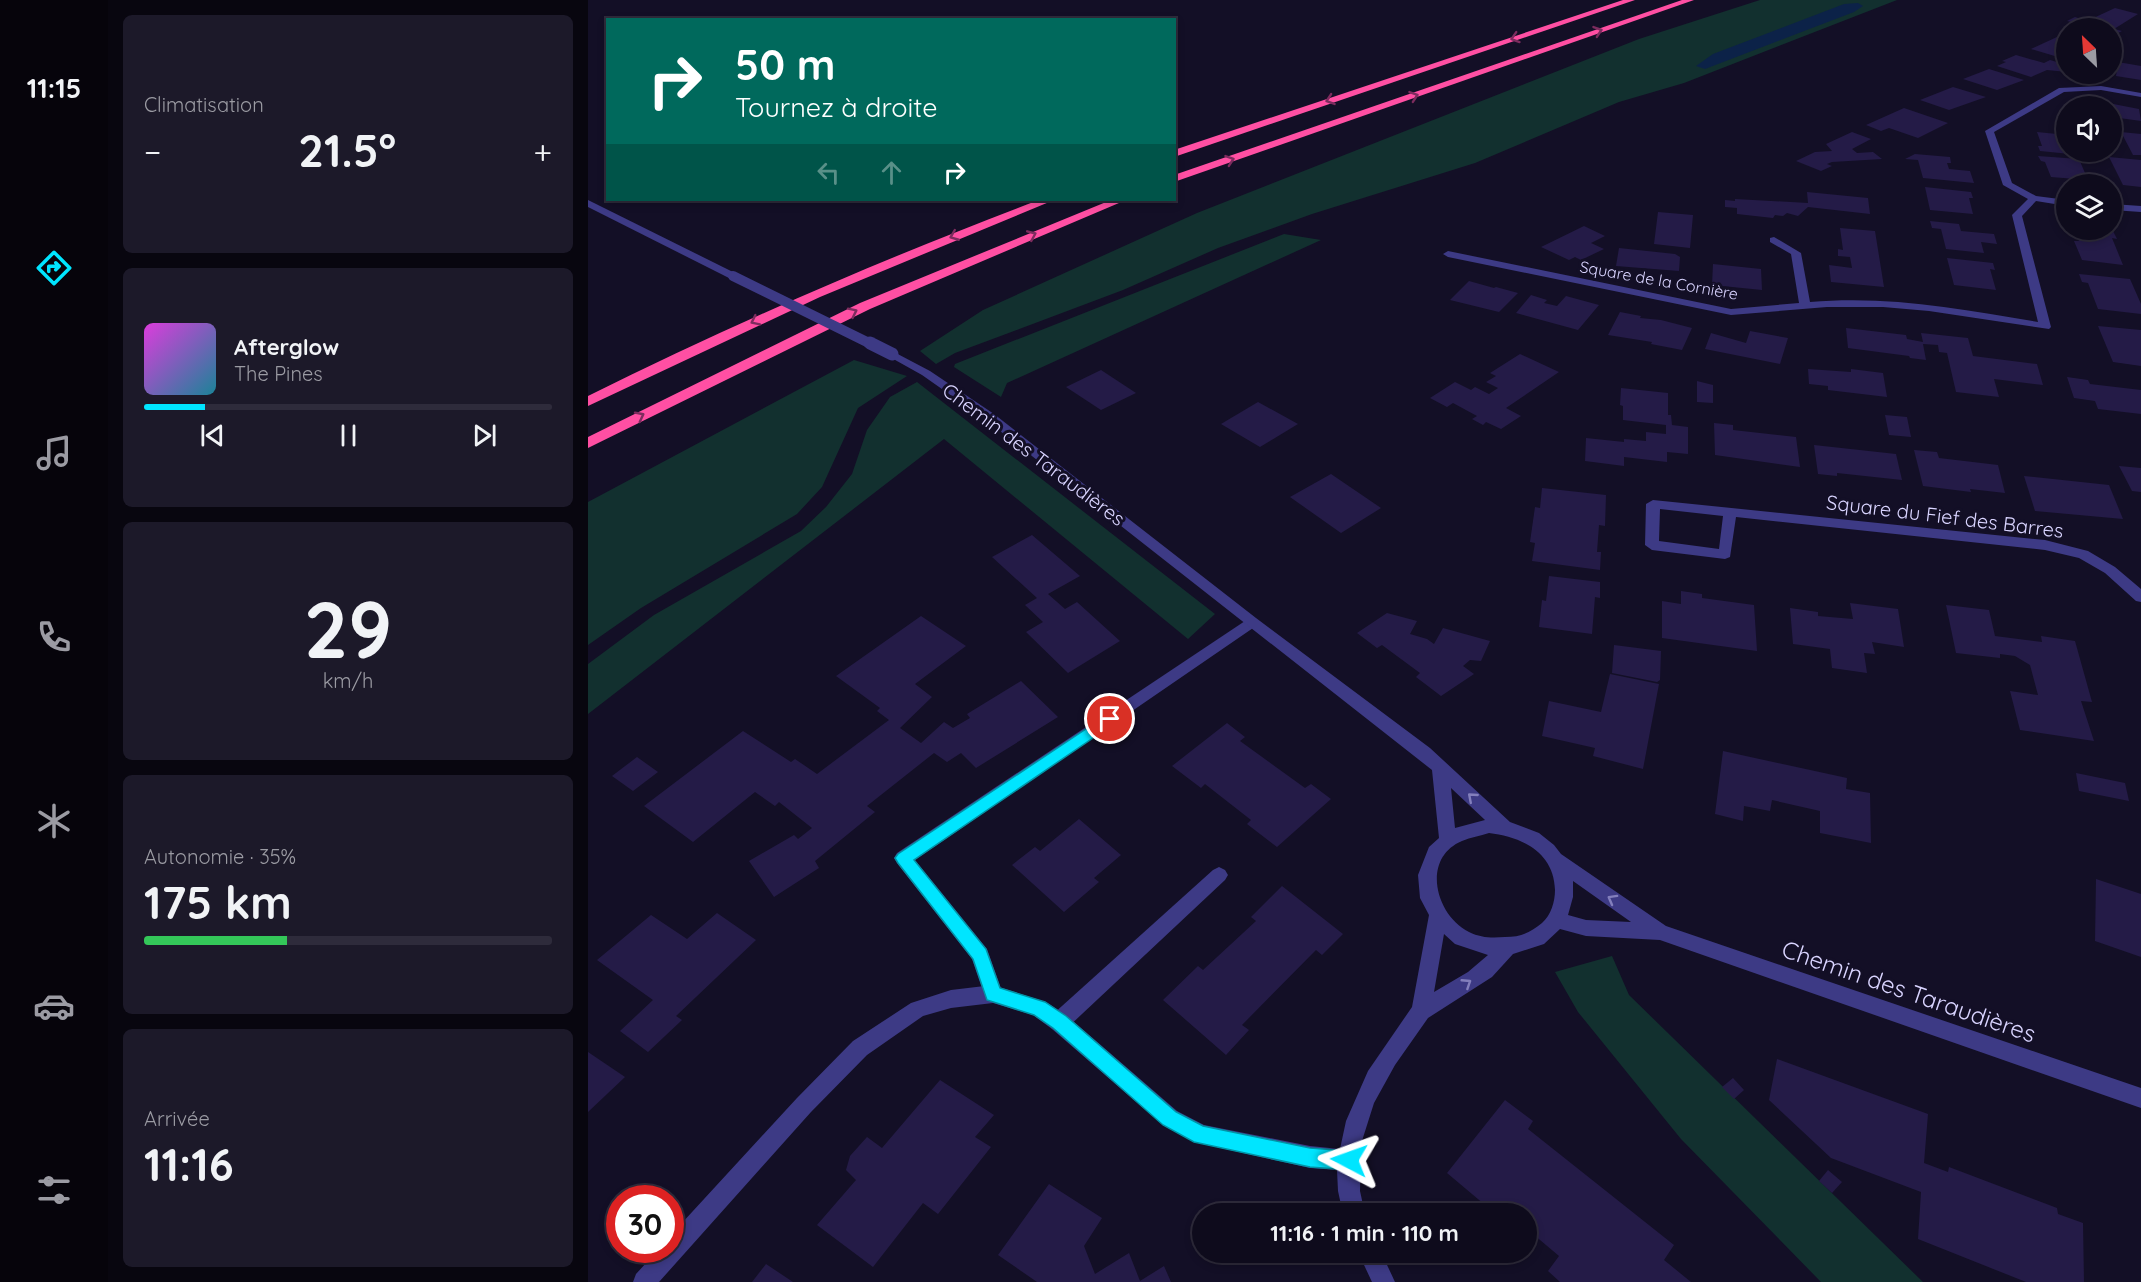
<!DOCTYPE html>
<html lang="fr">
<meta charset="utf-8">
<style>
body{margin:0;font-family:Quicksand,sans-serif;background:#1c1929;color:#f1f3f6;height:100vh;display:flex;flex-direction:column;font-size:22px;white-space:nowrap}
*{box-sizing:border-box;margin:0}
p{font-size:20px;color:#9b9ba3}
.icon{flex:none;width:33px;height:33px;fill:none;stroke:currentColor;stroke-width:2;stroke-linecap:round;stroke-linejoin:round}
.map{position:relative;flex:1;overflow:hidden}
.panel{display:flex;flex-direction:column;gap:15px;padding:15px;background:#08060f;width:480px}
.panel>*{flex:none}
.hud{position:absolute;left:18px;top:18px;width:570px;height:183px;border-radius:0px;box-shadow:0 3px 9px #0003,0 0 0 2px #2e2b3b;background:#00695c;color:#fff;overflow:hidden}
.needle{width:39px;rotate:335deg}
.fabs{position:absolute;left:1468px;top:18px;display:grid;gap:12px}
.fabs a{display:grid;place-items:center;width:66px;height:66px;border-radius:50%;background:#0e0b1c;box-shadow:0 3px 9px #0003,0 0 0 2px #2e2b3b;font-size:30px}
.speed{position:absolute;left:18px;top:1185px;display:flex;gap:12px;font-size:30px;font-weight:700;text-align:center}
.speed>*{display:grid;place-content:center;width:78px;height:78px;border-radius:50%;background:#0e0b1c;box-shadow:0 3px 9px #0003,0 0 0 2px #2e2b3b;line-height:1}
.speed .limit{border:9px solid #d22;background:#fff;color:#111}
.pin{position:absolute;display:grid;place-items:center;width:51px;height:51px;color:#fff;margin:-26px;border:3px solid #fff;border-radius:50%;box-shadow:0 2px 6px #0007}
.me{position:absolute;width:66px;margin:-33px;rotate:274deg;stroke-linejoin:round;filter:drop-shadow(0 0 4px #0008)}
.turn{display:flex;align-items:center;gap:21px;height:126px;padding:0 30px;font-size:27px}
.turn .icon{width:78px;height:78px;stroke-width:2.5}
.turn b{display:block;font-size:42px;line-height:51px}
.lanes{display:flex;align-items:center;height:57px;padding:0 30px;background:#0003;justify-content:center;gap:30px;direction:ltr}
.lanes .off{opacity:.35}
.big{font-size:45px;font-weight:700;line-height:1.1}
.panel .widget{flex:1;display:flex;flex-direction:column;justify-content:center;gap:9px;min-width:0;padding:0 21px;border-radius:9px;background:#1c1929}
.panel .dial{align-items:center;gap:0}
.dial b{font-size:78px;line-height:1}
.song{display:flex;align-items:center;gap:18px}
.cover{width:72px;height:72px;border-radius:9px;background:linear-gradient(135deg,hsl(300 70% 55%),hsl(190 70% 35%))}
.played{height:6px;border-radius:3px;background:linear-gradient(90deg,#00e5ff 15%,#2e2b3b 15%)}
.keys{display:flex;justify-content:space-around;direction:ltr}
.heat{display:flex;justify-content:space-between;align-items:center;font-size:33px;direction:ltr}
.charge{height:9px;border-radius:4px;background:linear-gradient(90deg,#34c759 35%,#2e2b3b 0)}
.trip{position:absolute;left:604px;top:1203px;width:345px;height:60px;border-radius:30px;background:#0e0b1c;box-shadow:0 3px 9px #0003,0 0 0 2px #2e2b3b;font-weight:700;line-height:60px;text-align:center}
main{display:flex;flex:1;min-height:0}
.tabs{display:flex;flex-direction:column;width:108px;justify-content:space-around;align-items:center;background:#06040b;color:#9b9ba3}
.tabs .icon{width:42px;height:42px}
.tabs .active{color:#00e5ff}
.tabs b{font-size:27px;color:#f1f3f6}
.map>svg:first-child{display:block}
.green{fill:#12302f}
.water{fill:#0c2248}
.building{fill:#241b47}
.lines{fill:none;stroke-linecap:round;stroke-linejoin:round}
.lane{fill:#3d3a85;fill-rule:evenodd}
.street{fill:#3d3a85;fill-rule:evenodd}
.highway{fill:#ff4fa3;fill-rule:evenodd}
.street-bridge-far1{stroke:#3d3a85;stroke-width:10}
.street-bridge{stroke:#3d3a85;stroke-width:13}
.oneway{stroke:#7d2c5e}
.oneway2{stroke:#837fbc}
.route{fill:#00e5ff;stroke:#0095a6;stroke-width:1.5}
.labels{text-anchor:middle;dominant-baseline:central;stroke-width:6;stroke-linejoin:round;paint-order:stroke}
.far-street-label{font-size:16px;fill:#d9d4ff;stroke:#130f26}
.street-label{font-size:20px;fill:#d9d4ff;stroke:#130f26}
.near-street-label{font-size:24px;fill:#d9d4ff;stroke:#130f26}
</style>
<main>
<nav class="tabs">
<b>11:15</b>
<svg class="icon active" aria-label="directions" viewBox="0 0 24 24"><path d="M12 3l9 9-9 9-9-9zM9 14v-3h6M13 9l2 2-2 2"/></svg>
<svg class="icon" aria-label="music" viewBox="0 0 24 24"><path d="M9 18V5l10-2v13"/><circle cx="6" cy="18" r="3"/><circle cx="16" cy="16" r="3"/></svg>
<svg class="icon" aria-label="phone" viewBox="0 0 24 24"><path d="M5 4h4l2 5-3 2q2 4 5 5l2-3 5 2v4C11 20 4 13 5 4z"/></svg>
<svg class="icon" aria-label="climate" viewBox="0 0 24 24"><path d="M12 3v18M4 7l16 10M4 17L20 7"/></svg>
<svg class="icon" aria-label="car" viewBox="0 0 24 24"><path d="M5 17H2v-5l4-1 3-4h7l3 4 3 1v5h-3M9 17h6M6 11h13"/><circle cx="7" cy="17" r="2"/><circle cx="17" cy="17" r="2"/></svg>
<svg class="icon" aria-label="filters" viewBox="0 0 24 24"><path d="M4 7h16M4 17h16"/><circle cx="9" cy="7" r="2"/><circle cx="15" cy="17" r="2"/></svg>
</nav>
<section class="panel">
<div class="widget"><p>Climatisation</p>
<div class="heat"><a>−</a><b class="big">21.5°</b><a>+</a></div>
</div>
<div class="widget">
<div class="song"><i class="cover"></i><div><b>Afterglow</b><p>The Pines</p></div></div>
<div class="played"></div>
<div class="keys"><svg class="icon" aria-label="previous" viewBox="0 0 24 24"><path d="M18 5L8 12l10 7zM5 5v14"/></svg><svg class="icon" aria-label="pause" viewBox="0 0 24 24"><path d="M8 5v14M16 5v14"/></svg><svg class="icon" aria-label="next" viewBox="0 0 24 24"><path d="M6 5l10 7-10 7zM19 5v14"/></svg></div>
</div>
<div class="widget dial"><b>29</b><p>km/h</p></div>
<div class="widget"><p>Autonomie · 35%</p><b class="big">175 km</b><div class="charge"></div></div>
<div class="widget"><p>Arrivée</p><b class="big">11:16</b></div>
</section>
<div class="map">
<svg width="1553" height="1282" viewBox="0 0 1553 1282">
<rect width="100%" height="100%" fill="#130f26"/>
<!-- green -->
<g class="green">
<polygon points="1172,0 1309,0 1096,83 1031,102 887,163 724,214 630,248 535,290 367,353 348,364 332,351 395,310 609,213 1051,39"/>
<polygon points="696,234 733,240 419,383 413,397 366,367 367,364"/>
<polygon points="266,360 319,376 270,408 234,487 209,514 53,608 0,645 0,502"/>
<polygon points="329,382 627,614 600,639 356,439 0,714 0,664 66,615 213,531 238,507 264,474 279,430 302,397"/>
<polygon points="1024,956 1041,995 1335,1282 1233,1282 1093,1139 990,1012 967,972"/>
</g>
<!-- water -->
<polygon class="water" points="1270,3 1275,6 1266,12 1117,69 1108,66 1125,54 1256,4"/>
<!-- building -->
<g class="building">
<polygon points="1527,8 1550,14 1526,29 1534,31 1524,36 1524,28 1483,28 1492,24 1479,21 1487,17 1499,21"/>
<polygon points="1469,37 1479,40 1479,53 1470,57 1443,49"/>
<polygon points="1428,55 1456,63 1462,60 1479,65 1479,72 1459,70 1443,77 1409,66 1418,62 1414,61"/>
<polygon points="1530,62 1553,66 1553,80 1528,76"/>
<polygon points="1401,69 1436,80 1409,90 1375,79"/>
<polygon points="1365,87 1398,97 1361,110 1332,100"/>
<polygon points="1515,102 1551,109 1553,121 1524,117 1524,106 1514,106"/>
<polygon points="1316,108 1360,123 1330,138 1301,128 1293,131 1278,125"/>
<polygon points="1264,132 1283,139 1264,149 1269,153 1285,152 1294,159 1244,162 1239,164 1244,166 1233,171 1208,161 1227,152 1244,151 1238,144"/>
<polygon points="1449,132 1479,135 1479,152 1491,152 1492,155 1452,151 1450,146 1454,146"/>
<polygon points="1533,132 1553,134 1553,155 1545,155"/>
<polygon points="1327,154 1362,157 1363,163 1359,163 1361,169 1382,171 1386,183 1335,178 1330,160 1317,159"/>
<polygon points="1450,156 1491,159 1500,180 1463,177 1457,162 1453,161"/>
<polygon points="1521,157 1553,160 1553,187 1535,185"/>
<polygon points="1337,187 1383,192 1385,198 1381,198 1385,214 1342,210"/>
<polygon points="1219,192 1280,198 1282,214 1220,207 1210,216 1199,213 1195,216 1187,215 1185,218 1149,214 1149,208 1137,207 1137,200 1147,201 1147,199 1220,203"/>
<polygon points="1070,212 1105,215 1102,248 1066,244"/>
<polygon points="1342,221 1371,224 1373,231 1406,234 1409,244 1393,242 1396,253 1358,249 1353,229 1344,228"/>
<polygon points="996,226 1017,236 1003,243 1016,249 993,260 987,257 981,260 953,247"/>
<polygon points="1252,228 1287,231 1296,287 1243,282 1241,265 1264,268 1262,257 1250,256 1250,249 1255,250"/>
<polygon points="1478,230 1525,231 1529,239 1524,238 1535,265 1494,260 1486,241 1491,241 1488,235 1480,234"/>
<polygon points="1031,248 1087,254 1092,257 1091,271 1028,266"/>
<polygon points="1359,258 1405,263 1407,270 1402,269 1408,290 1366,285"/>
<polygon points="1125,264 1173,269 1174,290 1124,285"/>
<polygon points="1491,274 1542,279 1553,304 1553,314 1510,309 1500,283 1494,282"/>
<polygon points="881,281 906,288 908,287 930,293 911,312 862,300"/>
<polygon points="943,295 959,300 956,303 969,306 978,296 1011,305 990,330 928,313"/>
<polygon points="1032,312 1053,316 1052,318 1073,320 1104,328 1094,350 1063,344 1064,342 1020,335"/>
<polygon points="1510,326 1553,330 1553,366 1525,362"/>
<polygon points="1258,328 1318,335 1319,339 1335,342 1333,333 1380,338 1385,356 1449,364 1455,385 1406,379 1411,397 1368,392 1359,353 1351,352 1350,345 1335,344 1338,360 1322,358 1321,356 1260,348"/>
<polygon points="1162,331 1200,338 1192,364 1117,349 1123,333 1158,343"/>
<polygon points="932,354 971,372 918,408 933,416 913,429 898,422 895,425 884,419 889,416 865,403 859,407 842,398 867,382 883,390 887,387 901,394 910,388 898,382 908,376 902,373"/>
<polygon points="1220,369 1263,372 1263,369 1295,373 1299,397 1240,390 1240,386 1221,384"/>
<polygon points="513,370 548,393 513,410 478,387"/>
<polygon points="1479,377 1500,380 1502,384 1553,390 1553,414 1510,409 1507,401 1486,398"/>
<polygon points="1109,381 1125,385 1125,403 1109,402"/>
<polygon points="1033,388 1080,393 1080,415 1083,415 1084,425 1100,427 1100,454 1079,452 1079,462 1036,457 1036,466 997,461 998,438 1036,442 1036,439 1058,441 1058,432 1078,434 1078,425 1035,420 1035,406 1032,405"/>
<polygon points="670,402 710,424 672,447 633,424"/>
<polygon points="1297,415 1319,417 1323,437 1301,435"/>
<polygon points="1126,423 1145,425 1145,430 1208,437 1212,467 1127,455"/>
<polygon points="1226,445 1308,454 1314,480 1249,473 1249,476 1230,474"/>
<polygon points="1326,450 1349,452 1351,458 1410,465 1417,493 1382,489 1383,492 1335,486"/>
<polygon points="1531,466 1553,468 1553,492 1544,491"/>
<polygon points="743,474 793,508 753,533 702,497"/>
<polygon points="1436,476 1521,485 1535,519 1447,511"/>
<polygon points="954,488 1018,495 1017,526 1011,525 1009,552 1013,552 1012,570 944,561 947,543 942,542 947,507 952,508"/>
<polygon points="444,535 492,576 460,594 477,609 489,602 532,641 480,673 438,632 455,622 437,605 449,598 404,557"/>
<polygon points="961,576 1012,582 1012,598 1007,597 1004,634 951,627 954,600 958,601"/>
<polygon points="1093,591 1114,594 1114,598 1166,605 1169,651 1074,638 1074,601 1093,604"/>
<polygon points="1262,603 1310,609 1316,647 1284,642 1287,654 1276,653 1279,673 1244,668 1242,649 1205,644 1202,608 1230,612 1230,616 1265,619"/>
<polygon points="1358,605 1401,610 1407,636 1454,642 1453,636 1487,641 1504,702 1493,701 1506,741 1432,730 1422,691 1450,695 1442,665 1427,656 1412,654 1412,658 1368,653"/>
<polygon points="799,613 829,621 822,634 839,639 846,644 855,628 902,641 893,661 882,660 875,666 886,674 853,696 828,677 832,673 794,645 789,648 769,633"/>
<polygon points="333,616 378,646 327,684 344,697 312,728 333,743 356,722 365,728 382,718 379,714 433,681 470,717 388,768 373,753 359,762 346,753 279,806 287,812 227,861 231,868 186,897 161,861 206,835 210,839 224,828 191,802 187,806 167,792 105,842 56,806 155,731 203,762 207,759 229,774 301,720 289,711 292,708 248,676"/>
<polygon points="1026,645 1073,651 1072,680 1069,682 1024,673"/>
<polygon points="1022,674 1071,684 1055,769 1005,756 1007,748 954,736 961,701 1013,712"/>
<polygon points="639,723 657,737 652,741 717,788 723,784 743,799 689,847 659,824 663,820 617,784 613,788 584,766"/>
<polygon points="1135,751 1259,778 1258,789 1282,793 1283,843 1232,833 1232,811 1184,800 1182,811 1156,806 1155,821 1127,814"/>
<polygon points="49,757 70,772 45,791 24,776"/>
<polygon points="1488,773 1537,783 1541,801 1491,791"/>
<polygon points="491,819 533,855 506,878 511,882 476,912 424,865 447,847 452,851"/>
<polygon points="1508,879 1553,894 1553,957 1507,941"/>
<polygon points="694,886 755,934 734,955 728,950 654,1025 661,1030 638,1055 575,1000 610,966 615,970 668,921 663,917"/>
<polygon points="129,913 168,940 88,1016 94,1020 60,1052 32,1031 65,1000 9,960 63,915 99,939"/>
<polygon points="0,1052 37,1077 0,1112"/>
<polygon points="1189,1059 1340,1114 1336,1163 1360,1172 1361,1167 1469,1208 1470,1214 1495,1223 1496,1282 1438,1282 1330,1239 1333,1192 1243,1158 1181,1100"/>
<polygon points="1145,1078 1156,1090 1146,1099 1134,1087"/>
<polygon points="352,1080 406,1115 387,1137 403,1147 350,1214 335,1203 285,1267 229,1225 268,1180 258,1170 262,1156 279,1137 294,1148"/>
<polygon points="917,1100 945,1121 940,1129 1086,1245 1076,1260 1103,1282 972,1282 960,1271 971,1256 939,1229 939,1214 921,1214 908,1203 903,1210 859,1173"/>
<polygon points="1240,1170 1254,1182 1244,1193 1231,1181"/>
<polygon points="461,1184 514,1218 496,1246 507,1274 541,1253 552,1281 576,1266 583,1282 449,1282 410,1255"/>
<polygon points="178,1264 205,1282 164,1282"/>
</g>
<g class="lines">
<!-- lane -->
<g class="lane">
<polygon points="663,617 670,622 668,626 327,860 399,949 415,994 412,1000 405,1003 398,1000 384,959 309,863 306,858 309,853"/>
<polygon points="631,867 637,870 640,875 637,880 478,1029 471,1031 464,1029 461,1022 464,1015 625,870"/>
</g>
<!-- street -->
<g class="street">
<path d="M1513 86 1553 93V97L1513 90 1476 92 1406 132 1424 183 1448 196 1479 200V206L1448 201 1434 216 1463 327 1461 329 1341 311 1295 307H1239L1143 315 860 257 855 254 860 251 1143 309 1211 303 1203 254 1182 242V238L1186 237 1213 253 1222 302C1299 295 1375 309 1450 322L1424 215 1440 199 1415 185 1397 131 1471 88Z"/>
<polygon points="0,200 149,274 150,276 141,278 0,207"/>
<polygon points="1524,204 1553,206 1553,212 1524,210"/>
<path d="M304 351 342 371 406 414 668 618 842 748 922 822 951 833 966 845 973 854 1078 926 1553 1088V1108L1072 940 998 936 972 929 956 944 925 954 904 977 840 1018 807 1065 786 1103 773 1144 772 1191 777 1214H755L750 1191 749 1170 722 1168 606 1142 575 1125 464 1029 445 1015 405 1003 363 1008 335 1016 279 1055 223 1112 71 1282H45L48 1274 70 1250H82V1236L209 1098 265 1041 323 1003 363 990 405 985 458 1002 478 1015 589 1111 616 1125 722 1146 752 1149 758 1121 780 1071 824 1007 841 915 832 898 830 875 841 847 851 838 844 770 398 420 334 375 300 356V352ZM863 788 897 820 867 828ZM901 833C934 837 966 852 967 890 967 902 963 915 954 923 942 933 932 937 917 937 904 938 893 938 881 932 847 915 833 858 874 841 883 837 892 836 901 833ZM985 881 1043 922 998 920 980 915 985 897ZM856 934 867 944 900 955 880 972 846 992Z"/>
<path d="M1065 500 1457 540 1500 551 1527 567 1553 589V602L1548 601 1517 573 1491 558 1457 550 1148 517 1142 557 1137 559 1064 550 1057 545 1058 504ZM1072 509 1135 516 1131 549 1071 541Z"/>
<polygon points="770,1252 793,1252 807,1282 784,1282"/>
</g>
<!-- highway -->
<g class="highway">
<polygon points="1035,0 1047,0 586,157 586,150"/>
<polygon points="1094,0 1106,0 586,182 586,175"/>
<path d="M451 200H466L232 297 0 406V396C147 323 297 258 451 200Z"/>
<polygon points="523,200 538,200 282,309 0,448 0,437 272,303"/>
</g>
<!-- street-bridge-far1 -->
<polyline class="street-bridge-far1" points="145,276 285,345"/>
<!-- street-bridge -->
<polyline class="street-bridge" points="282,343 304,354"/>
</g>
<!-- one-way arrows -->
<defs><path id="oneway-chevron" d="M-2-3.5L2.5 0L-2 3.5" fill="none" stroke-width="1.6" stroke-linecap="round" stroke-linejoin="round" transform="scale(1.5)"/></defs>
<g class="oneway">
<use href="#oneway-chevron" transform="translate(1010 31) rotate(-19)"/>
<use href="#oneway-chevron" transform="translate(927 38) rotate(162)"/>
<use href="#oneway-chevron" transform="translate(826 96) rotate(-19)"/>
<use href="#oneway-chevron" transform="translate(742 100) rotate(161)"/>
<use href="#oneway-chevron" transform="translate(642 160) rotate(-19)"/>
<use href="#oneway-chevron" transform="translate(444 235) rotate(-23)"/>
<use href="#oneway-chevron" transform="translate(366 236) rotate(158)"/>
<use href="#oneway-chevron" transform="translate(265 312) rotate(-26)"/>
<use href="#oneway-chevron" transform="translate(167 321) rotate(154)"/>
<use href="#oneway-chevron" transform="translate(52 416) rotate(-27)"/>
</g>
<g class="oneway2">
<use href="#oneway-chevron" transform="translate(884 797) rotate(-139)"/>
<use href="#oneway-chevron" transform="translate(1024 899) rotate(-151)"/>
<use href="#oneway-chevron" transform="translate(879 983) rotate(-33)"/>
</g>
<!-- route -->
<polygon class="route" points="522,713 527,715 529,719 527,723 326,860 398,949 412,988 457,1002 478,1016 588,1112 615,1126 722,1148 761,1151 768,1154 771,1160 768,1167 761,1170 722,1167 606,1142 575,1125 465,1028 446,1015 399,1000 385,959 310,863 307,858 310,854"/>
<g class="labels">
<!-- far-street labels -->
<g class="far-street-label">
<text transform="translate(1071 280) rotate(10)">Square de la Cornière</text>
</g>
<!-- street labels -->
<g class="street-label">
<text transform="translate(446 454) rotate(37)">Chemin des Taraudières</text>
<text transform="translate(1357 516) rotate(7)">Square du Fief des Barres</text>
</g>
<!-- near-street labels -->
<g class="near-street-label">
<text transform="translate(1321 991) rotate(19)">Chemin des Taraudières</text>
</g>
</g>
</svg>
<div class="fabs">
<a><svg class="needle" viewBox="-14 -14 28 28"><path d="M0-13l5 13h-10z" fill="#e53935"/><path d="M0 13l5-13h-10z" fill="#9b9ba3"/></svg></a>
<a><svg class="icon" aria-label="sound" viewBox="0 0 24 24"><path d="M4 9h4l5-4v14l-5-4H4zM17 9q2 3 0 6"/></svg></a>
<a><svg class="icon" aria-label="layers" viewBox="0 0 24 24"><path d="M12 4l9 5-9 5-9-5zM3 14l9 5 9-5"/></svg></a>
</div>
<div class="speed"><div class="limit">30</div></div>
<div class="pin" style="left:522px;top:719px;background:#d93025"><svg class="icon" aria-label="arrive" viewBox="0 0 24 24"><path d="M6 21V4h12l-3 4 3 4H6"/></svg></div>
<svg class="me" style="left:761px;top:1160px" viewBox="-20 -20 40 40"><path d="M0-17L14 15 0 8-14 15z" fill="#00e5ff" stroke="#fff" stroke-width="4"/></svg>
<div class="trip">11:16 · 1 min · 110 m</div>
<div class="hud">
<div class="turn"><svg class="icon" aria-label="right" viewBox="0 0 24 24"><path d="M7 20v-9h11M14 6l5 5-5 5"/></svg><div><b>50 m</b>Tournez à droite</div></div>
<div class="lanes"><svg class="icon off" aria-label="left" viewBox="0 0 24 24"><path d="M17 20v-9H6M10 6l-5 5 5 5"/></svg><svg class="icon off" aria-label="ahead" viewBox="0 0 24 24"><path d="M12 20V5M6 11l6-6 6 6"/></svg><svg class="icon" aria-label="right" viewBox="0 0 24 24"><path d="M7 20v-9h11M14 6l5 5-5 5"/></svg></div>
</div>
</div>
</main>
